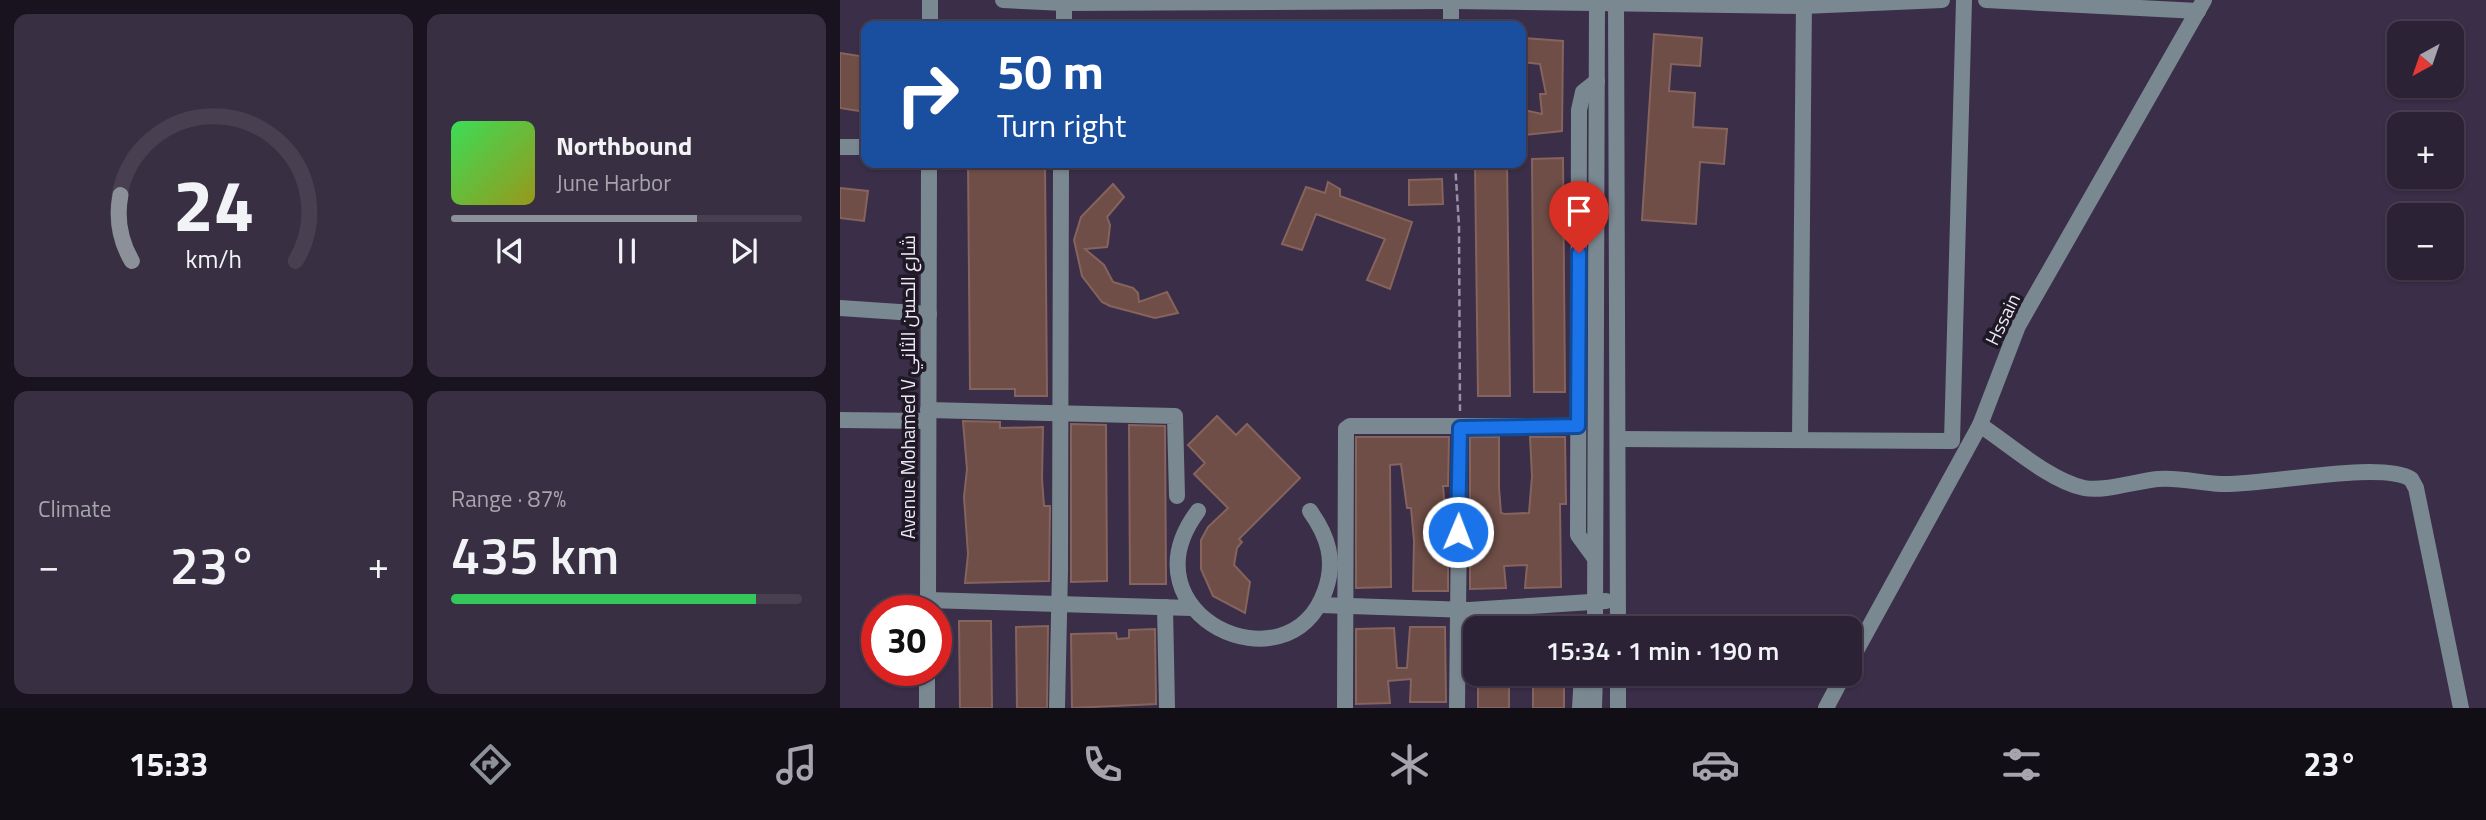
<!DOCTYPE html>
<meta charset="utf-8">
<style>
body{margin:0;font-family:"Titillium Web",Cairo,sans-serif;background:#382f42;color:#f1f3f6;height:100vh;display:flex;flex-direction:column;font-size:26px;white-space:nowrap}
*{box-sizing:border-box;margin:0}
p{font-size:23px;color:#a6a4ad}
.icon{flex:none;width:38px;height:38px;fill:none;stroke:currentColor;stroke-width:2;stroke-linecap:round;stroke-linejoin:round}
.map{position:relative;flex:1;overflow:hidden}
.panel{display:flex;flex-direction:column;gap:14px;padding:14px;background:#18131e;width:840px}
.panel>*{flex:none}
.guide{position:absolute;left:21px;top:21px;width:665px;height:147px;border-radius:14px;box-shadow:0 2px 5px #0004,0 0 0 2px #483f51;background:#1a4fa0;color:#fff;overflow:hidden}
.needle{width:46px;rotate:220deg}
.buttons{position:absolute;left:1547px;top:21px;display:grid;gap:14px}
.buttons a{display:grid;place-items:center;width:77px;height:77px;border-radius:14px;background:#2c2236;box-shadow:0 2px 5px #0004,0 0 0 2px #483f51;font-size:35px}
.speed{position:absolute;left:21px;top:595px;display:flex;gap:14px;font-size:35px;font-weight:700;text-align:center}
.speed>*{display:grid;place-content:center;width:91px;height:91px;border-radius:50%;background:#2c2236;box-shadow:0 2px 5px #0004,0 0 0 2px #483f51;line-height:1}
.speed .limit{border:10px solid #d22;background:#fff;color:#111}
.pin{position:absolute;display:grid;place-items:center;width:60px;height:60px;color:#fff;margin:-72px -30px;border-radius:50% 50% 50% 0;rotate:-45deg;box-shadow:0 0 7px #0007}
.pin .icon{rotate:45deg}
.me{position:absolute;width:77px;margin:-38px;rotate:1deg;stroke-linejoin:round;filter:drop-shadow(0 0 5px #0008)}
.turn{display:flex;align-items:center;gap:24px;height:147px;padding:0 21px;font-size:32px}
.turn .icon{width:91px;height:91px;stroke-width:2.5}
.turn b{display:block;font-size:49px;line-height:60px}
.big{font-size:52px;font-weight:600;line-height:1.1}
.panel .widget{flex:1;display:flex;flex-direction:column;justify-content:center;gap:10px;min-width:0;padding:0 24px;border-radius:14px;background:#382f42}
.panel .dial{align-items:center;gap:0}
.dial svg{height:182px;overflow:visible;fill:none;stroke:#483f51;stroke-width:7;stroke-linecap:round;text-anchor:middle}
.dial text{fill:#f1f3f6;stroke:none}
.song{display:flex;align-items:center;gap:21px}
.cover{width:84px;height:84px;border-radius:10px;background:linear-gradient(135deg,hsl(130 70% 55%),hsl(60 70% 35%))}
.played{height:7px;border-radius:4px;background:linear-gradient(90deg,#8c9099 70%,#483f51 70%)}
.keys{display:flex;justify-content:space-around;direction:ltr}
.heat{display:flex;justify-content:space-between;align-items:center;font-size:38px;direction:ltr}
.charge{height:10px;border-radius:5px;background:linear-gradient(90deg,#34c759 87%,#483f51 0)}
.panel .tiles{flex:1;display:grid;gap:14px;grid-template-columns:repeat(2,1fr)}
.trip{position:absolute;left:623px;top:616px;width:399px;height:70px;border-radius:14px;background:#2c2236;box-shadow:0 2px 5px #0004,0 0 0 2px #483f51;font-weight:600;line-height:70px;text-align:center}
.dock{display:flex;height:112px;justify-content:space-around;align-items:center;background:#120e16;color:#a6a4ad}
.dock .icon{width:49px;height:49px}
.dock .current{color:#8c9099}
.dock b{font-size:32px;color:#f1f3f6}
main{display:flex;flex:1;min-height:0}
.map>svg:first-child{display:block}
.building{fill:#6f4e47;stroke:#86635c;stroke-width:2}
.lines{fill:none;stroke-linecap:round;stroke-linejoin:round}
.path{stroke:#9a91a6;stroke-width:2.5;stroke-dasharray:7 3.5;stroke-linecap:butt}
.minor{stroke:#7a8891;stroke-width:16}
.route-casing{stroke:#114b97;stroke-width:18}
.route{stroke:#1a73e8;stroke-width:12}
.labels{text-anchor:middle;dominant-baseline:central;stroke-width:7;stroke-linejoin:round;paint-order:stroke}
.street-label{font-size:19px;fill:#efe8f9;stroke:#1f1925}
</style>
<main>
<section class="panel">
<div class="tiles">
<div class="widget dial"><svg viewBox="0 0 100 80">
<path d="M14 69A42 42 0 1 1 86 69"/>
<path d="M14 69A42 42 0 0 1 9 40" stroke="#8c9099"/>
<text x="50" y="56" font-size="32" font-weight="700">24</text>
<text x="50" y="72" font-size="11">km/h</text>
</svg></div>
<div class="widget">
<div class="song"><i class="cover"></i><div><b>Northbound</b><p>June Harbor</p></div></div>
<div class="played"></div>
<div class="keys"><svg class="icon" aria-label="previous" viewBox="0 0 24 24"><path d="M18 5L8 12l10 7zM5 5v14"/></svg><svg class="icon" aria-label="pause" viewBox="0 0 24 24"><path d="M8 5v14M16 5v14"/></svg><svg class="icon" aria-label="next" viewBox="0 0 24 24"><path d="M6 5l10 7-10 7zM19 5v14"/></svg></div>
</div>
<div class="widget"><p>Climate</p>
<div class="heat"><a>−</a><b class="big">23°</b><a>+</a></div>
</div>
<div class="widget"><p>Range · 87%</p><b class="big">435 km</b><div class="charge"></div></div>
</div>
</section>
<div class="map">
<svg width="1646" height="708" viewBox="0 0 1646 708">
<rect width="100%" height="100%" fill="#3a2e48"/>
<!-- building -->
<g class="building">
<polygon points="814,34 862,38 860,66 831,64 829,91 855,93 853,127 887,129 884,164 860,162 856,224 802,220"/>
<polygon points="684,38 723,41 722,131 685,135 684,110 702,114 700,94 706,94 700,64 682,62"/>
<polygon points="0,53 26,57 26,112 0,108"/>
<polygon points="723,158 725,392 694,392 692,159"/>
<polygon points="128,163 205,163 207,396 175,396 175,389 130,389"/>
<polygon points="667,163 670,396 638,396 635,164"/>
<polygon points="602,179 603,204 569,205 569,180"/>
<polygon points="488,182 500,189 500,196 572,222 550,289 527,280 545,239 476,214 462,250 442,244 466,187 485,193"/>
<polygon points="273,184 284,197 267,217 270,225 268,243 267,247 245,249 264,265 273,282 293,288 298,293 299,302 327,292 338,313 315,318 270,306 262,302 242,276 234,240 241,217"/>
<polygon points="0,188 28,191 24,221 0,218"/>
<polygon points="377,416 396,435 407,424 460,478 399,539 402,542 397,548 394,565 410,582 405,613 373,596 361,569 361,540 368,527 388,508 354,474 365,463 348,445"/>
<polygon points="123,421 160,422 160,428 203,427 202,479 204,506 210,506 209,581 125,583 128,554 124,497 127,469"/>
<polygon points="231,424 266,425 267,581 231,582"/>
<polygon points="289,425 325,426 326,584 290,584"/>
<polygon points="516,437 609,437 608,486 603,486 608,544 608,591 573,591 574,541 571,508 567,508 561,464 550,465 551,587 516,588"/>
<polygon points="630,437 659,437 659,488 661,513 665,514 689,513 692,476 690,437 725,437 726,504 720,504 721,587 685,588 687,565 664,566 666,588 630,589"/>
<polygon points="119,621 151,621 152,708 120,708"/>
<polygon points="208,626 207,708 177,708 176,627"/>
<polygon points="570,627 605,627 606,702 570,702 571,679 548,681 550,703 516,704 516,629 554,628 557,668 567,668"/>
<polygon points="315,629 316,704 232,708 231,634 276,633 277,639 289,638 289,630"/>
<rect x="638" y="674" width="31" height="34"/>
<rect x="693" y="674" width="31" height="34"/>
</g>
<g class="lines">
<!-- path -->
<polyline class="path" points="615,163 619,226 620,411"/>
<!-- minor -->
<g class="minor">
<polyline points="163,0 224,3 611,1 964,6 1102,0"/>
<polyline points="776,0 778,628"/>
<polyline points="1146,0 1358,11"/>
<polyline points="611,1 611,26"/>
<polyline points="90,26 90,0"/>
<polyline points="224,26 224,3"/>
<polyline points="0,147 26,147"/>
<polyline points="0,308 89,314"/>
<polyline points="88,410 335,416 337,496"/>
<polyline points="0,420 88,421"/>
<path d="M1140 425C1169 444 1210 481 1244 488 1264 492 1296 481 1318 479 1340 477 1359 483 1381 484 1423 486 1540 460 1571 479L1576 488 1621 708"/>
<polyline points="778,439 1112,441 1124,0"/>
<polyline points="960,440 964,0"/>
<path d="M358 511C280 615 449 693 485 591 496 561 488 536 470 511"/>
<polyline points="754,557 738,535 739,110 743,92 757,81"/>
<polyline points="88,600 351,608"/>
<polyline points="480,605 629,610 766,601"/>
<polyline points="325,607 327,708"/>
<polyline points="88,611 89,163"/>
<polyline points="755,628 757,0"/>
<polyline points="1010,662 1140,425 1178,326 1364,0"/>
<polyline points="87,708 87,670"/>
<polyline points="217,708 220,570 221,163"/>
<polyline points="505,708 506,429 510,426 738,426"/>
<polyline points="617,708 620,428"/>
<polyline points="740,708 742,674"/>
<polyline points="754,708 755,674"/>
<polyline points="778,708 778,674"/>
<polyline points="986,708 1004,674"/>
</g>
</g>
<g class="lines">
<!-- route casing -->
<g class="route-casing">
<polyline id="route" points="618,532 620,428 738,426 739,253"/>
</g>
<!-- route -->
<use href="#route" class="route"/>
</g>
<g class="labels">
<!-- street labels -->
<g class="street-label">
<text transform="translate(1162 319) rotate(-64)">Hssain</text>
<text transform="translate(67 387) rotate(-90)">Avenue Mohamed V شارع الحسن الثاني</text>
</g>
</g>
</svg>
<div class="buttons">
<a><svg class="needle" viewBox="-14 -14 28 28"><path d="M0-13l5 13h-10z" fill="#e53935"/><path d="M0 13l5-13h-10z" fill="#a6a4ad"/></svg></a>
<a>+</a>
<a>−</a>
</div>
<div class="speed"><div class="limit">30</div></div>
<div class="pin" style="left:739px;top:253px;background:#d93025"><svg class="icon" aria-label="arrive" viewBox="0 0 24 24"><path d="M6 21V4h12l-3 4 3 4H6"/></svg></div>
<svg class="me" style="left:618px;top:532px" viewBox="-20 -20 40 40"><circle r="17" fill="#1a73e8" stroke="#fff" stroke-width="3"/><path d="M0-11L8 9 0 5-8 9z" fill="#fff"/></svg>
<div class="trip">15:34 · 1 min · 190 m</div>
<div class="guide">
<div class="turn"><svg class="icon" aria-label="right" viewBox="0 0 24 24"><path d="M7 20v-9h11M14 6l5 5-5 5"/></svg><div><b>50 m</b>Turn right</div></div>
</div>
</div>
</main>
<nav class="dock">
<b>15:33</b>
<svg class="icon current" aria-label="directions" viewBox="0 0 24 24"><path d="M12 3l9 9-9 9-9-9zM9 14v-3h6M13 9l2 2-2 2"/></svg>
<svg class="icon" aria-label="music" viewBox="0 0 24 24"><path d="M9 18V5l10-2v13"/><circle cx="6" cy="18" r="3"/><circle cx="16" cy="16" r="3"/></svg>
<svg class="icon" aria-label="phone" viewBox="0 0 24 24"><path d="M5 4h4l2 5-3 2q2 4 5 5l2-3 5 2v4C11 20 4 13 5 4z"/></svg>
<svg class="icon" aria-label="climate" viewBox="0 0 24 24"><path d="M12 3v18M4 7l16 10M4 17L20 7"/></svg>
<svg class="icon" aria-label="car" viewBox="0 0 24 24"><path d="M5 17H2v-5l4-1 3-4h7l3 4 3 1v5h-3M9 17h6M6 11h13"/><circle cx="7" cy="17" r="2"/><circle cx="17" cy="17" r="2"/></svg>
<svg class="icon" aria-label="filters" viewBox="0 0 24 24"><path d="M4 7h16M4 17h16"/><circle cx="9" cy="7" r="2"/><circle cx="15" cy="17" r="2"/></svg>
<b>23°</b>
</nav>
